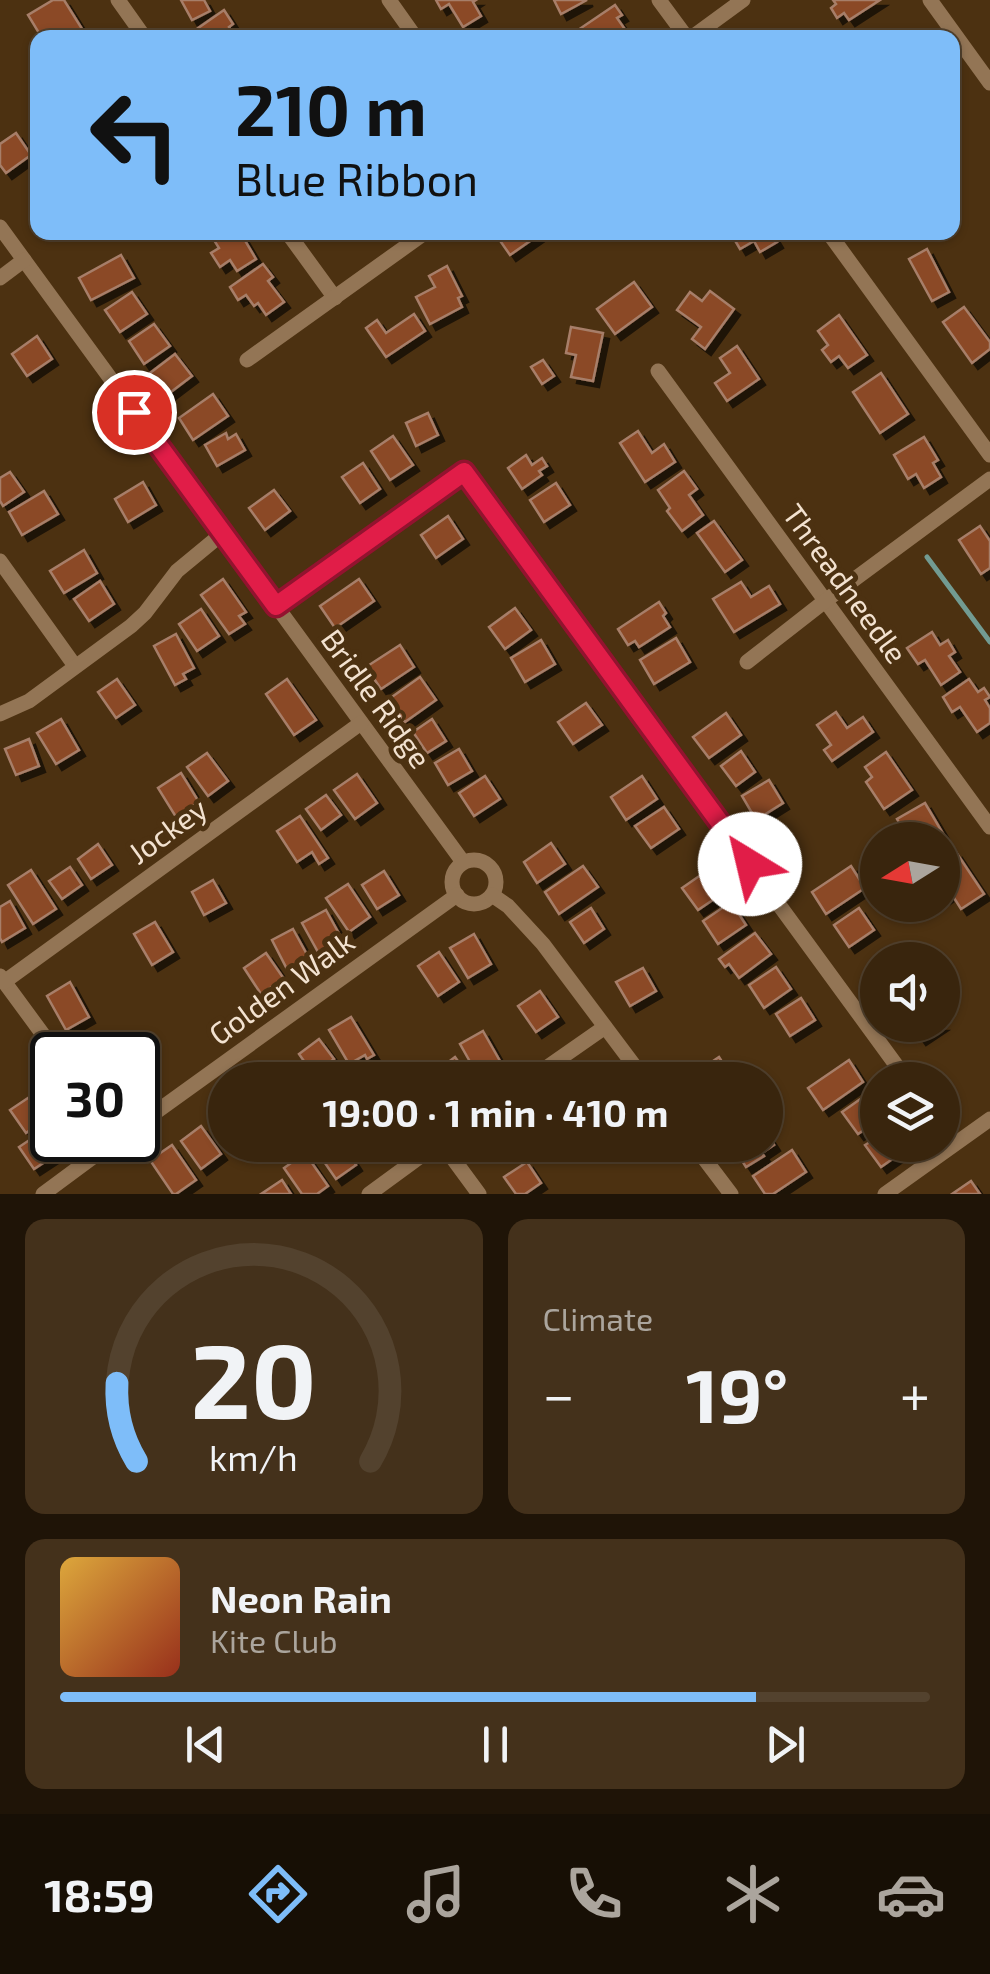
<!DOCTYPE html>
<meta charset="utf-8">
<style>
body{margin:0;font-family:"Exo 2",sans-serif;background:#44311b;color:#f1f3f6;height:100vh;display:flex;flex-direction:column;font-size:38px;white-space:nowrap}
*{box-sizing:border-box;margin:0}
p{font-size:32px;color:#aba59d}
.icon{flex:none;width:55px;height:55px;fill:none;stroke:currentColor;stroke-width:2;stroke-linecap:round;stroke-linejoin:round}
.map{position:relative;height:1194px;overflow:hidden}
.side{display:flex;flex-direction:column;gap:25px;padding:25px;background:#1f1407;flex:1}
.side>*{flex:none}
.top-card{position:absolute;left:30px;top:30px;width:930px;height:210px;border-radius:20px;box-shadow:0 2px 8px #0004,0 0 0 2px #53422e;background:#7ebdf9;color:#111;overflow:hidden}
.needle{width:65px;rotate:259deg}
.fabs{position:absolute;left:860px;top:822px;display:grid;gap:20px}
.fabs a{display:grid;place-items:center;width:100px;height:100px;border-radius:50%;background:#39250d;box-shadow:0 2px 8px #0004,0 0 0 2px #53422e;font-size:50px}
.speed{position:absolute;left:30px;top:1032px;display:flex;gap:20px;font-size:50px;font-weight:700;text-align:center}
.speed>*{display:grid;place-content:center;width:130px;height:130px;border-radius:50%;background:#39250d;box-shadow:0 2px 8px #0004,0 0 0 2px #53422e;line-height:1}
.speed .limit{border:5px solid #111;border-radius:15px;background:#fff;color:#111}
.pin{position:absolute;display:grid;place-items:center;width:85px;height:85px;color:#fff;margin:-42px;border:5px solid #fff;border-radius:50%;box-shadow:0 2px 10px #0007}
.me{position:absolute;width:110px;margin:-55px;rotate:324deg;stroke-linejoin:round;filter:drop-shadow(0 0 8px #0008)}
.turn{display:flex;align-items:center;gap:35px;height:210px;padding:0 40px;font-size:45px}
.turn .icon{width:130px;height:130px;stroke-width:2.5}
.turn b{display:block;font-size:70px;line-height:85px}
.big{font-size:75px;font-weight:700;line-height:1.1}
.side .card{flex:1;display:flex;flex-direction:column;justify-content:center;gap:15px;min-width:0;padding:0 35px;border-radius:20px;background:#44311b}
.side .dial{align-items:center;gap:0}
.dial svg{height:260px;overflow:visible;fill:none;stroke:#53422e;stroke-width:7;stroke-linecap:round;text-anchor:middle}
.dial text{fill:#f1f3f6;stroke:none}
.song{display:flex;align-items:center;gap:30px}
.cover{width:120px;height:120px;border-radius:15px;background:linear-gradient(135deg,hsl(40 70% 55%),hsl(10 70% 35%))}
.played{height:10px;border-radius:5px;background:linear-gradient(90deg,#7ebdf9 80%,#53422e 80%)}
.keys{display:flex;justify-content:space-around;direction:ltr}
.heat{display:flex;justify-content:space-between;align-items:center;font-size:55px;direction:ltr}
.side .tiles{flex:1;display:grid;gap:25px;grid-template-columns:1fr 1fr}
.card:last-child{grid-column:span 2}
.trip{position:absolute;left:208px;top:1062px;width:575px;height:100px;border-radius:50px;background:#39250d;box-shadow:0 2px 8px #0004,0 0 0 2px #53422e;font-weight:700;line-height:100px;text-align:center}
.menu{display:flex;height:160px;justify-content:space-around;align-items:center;background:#170f05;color:#aba59d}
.menu .icon{width:70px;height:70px}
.menu .current{color:#7ebdf9}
.menu b{font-size:45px;color:#f1f3f6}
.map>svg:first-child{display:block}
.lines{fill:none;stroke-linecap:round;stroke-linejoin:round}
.stream{stroke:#729b92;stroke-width:5}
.building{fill:#8b4a25;stroke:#a77e69;stroke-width:2.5;filter:url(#shadow)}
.minor{stroke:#937555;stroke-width:15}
.route-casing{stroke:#92132f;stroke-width:25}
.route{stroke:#e11d48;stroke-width:18}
.labels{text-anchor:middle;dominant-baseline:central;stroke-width:10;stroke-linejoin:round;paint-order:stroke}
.street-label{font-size:30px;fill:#f3e2d0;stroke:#4c3111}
</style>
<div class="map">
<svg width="990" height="1194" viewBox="0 0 990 1194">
<defs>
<filter id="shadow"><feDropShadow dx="6" dy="6" stdDeviation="0" flood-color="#0009"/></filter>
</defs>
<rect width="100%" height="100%" fill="#4c3111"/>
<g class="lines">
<!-- stream -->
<polyline class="stream" points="927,557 990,642"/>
</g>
<!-- building -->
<g class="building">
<polygon points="53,0 64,0 84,32 76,38 52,38 50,33 42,38 28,15"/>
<polygon points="181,0 204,0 210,11 192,20"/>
<polygon points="436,0 476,0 473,2 481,16 463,27 449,4 441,9"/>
<polygon points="554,0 587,0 561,14"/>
<polygon points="833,0 880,0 849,20 844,13 837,18 831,8 836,4"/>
<polygon points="615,5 622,15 617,18 631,38 602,38 599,34 593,38 579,38 575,32"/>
<polygon points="224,10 233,24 229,27 236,38 193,38 191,33"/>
<polygon points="16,133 31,155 6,173 0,165 0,144"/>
<polygon points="209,232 240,232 256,259 237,271 230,260 220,267 211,253 219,248"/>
<polygon points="494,232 539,232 540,234 510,255"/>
<polygon points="730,232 771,232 777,242 760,252 754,241 740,249"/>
<polygon points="927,249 949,292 932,301 909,259"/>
<polygon points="121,255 134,278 91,300 79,278"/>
<polygon points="263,264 273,277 268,281 284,302 266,315 258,303 254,306 246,295 238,300 230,287"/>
<polygon points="447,266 462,296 458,298 462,307 430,324 416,297 435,287 429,276"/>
<polygon points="634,282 652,307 615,334 597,309"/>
<polygon points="710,291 734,309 705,349 692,339 701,327 677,310 690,292 702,301"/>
<polygon points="132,292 147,314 120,332 105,310"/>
<polygon points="964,307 990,342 990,349 972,363 943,322"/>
<polygon points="414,314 425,331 386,357 366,328 377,320 386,333"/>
<polygon points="839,315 867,355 848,368 839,356 831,362 822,350 828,345 818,331"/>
<polygon points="154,324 170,346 144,364 129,341"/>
<polygon points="571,327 603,333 593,381 571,377 576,355 566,353"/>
<polygon points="37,336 52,359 27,376 12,354"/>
<polygon points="737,346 759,379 727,401 715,383 730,373 720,358"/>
<polygon points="175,354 192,376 167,395 150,373"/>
<polygon points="543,360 554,376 542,384 531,367"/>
<polygon points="881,373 908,414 880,433 853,392"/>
<polygon points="213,394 228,416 193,440 179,418"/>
<polygon points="428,413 438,435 416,446 406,423"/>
<polygon points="638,431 652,453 664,444 675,462 645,482 620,443"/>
<polygon points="226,433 228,439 236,434 245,450 217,466 205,445"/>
<polygon points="393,436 413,465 390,480 371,451"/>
<polygon points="924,437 938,460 933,463 941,477 924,488 916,474 908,479 894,455"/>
<polygon points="526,455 532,465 542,458 547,466 539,471 542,475 522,489 508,468"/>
<polygon points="363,463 380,489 360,503 342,477"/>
<polygon points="684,471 697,489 689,495 703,515 682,531 667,511 670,508 658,490"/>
<polygon points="10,472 24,492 3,506 0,501 0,478"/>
<polygon points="143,482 156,505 128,522 115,499"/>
<polygon points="556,483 570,505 544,522 530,500"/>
<polygon points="274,490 290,511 265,530 249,508"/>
<polygon points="44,491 58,514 22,535 9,512"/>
<polygon points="448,516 463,539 436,558 421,535"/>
<polygon points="714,521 742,560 725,572 697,533"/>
<polygon points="980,526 990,541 990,568 981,574 959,540"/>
<polygon points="84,550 97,573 64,593 50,571"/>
<polygon points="223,579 246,612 239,616 245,624 229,634 201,595"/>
<polygon points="359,579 374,601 335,628 320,606"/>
<polygon points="100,581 114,604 89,621 74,599"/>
<polygon points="741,582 751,597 769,586 780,604 734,632 713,599"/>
<polygon points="659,602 666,613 663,616 670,627 639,647 635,641 628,645 618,629"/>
<polygon points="515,608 531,630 505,649 489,627"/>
<polygon points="201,609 219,636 197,651 179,624"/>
<polygon points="932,632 940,645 948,640 955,652 949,656 960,672 941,685 925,660 918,664 907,648"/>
<polygon points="176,634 194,668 183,674 186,679 175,685 154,646"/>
<polygon points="676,638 690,662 654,684 640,660"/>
<polygon points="541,640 555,664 525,682 511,658"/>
<polygon points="400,645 414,667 381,689 366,667"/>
<polygon points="420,677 436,700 405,722 389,699"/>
<polygon points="117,679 135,705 116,718 98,692"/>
<polygon points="287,679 316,720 294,735 266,694"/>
<polygon points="969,679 978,692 984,688 990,697 985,700 990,708 990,723 977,732 960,707 952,712 943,697"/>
<polygon points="586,703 602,725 573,744 558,722"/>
<polygon points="836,712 847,728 863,717 873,732 832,761 824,750 831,745 817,725"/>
<polygon points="726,713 741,735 709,758 693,737"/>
<polygon points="61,719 79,750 56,764 37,733"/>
<polygon points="432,719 446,741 427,753 413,732"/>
<polygon points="29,739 39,766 16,775 5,749"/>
<polygon points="459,749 472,771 448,785 435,763"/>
<polygon points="741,751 755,772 736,786 721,766"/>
<polygon points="886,752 912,790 884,809 866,782 872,777 865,767"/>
<polygon points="207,753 228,781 208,796 187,767"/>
<polygon points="181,773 199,802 176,817 158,788"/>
<polygon points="357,774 377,803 355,819 334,790"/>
<polygon points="485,776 500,799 474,816 459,793"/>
<polygon points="642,776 657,799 626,820 611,797"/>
<polygon points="769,780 783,803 756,820 742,796"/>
<polygon points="326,795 341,815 321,830 306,809"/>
<polygon points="925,803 948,842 942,845 942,840 921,840 919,836 909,840 897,819"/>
<polygon points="664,807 679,829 651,848 635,826"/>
<polygon points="300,816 328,858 319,864 312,852 297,862 277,831"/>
<polygon points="551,843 565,864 537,883 524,862"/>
<polygon points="98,844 112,865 91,879 78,859"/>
<polygon points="956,852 984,894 961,909 951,893 944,898 942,895 942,861"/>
<polygon points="583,866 598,887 559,914 545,892"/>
<polygon points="851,866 865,888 826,914 812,892"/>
<polygon points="70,867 82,885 62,899 49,881"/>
<polygon points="31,870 56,909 33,924 8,885"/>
<polygon points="708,870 723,893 698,910 682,888"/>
<polygon points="384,871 399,895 377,909 362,885"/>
<polygon points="213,880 226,903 204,915 192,892"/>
<polygon points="348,884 370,917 349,932 326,898"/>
<polygon points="10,901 25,928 2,942 0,938 0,907"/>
<polygon points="731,902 746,925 718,944 703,921"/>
<polygon points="591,908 604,929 584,943 570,922"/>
<polygon points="859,908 874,930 849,947 834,925"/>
<polygon points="326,910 342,939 318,952 302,923"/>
<polygon points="155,922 173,952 152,965 134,934"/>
<polygon points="293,929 310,960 288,971 272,940"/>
<polygon points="755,933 771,954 739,978 729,964 725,967 719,959"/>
<polygon points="474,934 491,964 468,978 450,948"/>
<polygon points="439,952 459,982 438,996 418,966"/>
<polygon points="266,953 284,979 261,994 244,968"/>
<polygon points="776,967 791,989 764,1008 749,985"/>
<polygon points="643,968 656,991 630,1006 616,982"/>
<polygon points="70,982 89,1017 66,1030 47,996"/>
<polygon points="540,991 558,1017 536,1032 518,1006"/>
<polygon points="801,998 815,1020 790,1036 776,1014"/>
<polygon points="351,1017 374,1055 367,1059 365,1055 349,1064 329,1030"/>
<polygon points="910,1025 941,1025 920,1039"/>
<polygon points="483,1031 500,1061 477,1074 460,1044"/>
<polygon points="319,1039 334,1059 313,1074 299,1054"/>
<polygon points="455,1057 471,1079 470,1080 440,1080 435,1072"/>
<polygon points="719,1057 733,1079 685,1080"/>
<polygon points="849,1060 863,1082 823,1110 808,1088"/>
<polygon points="291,1063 302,1080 271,1080 269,1078"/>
<polygon points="37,1092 52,1114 26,1133 10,1110"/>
<polygon points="869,1093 878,1105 878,1120 858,1134 842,1112"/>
<polygon points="52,1125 52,1140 74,1140 75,1142 34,1169 19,1147"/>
<polygon points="201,1126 221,1154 201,1169 181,1141"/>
<polygon points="765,1131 774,1145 762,1153 764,1156 746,1167 732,1145 765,1145"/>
<polygon points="878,1137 878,1145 911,1146 881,1167 865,1145"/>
<polygon points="172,1145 196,1180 176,1194 173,1194 150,1160"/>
<polygon points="323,1145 343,1145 356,1165 336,1179 316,1150"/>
<polygon points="792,1150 806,1172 773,1194 765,1194 753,1176"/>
<polygon points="305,1153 328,1186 317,1194 302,1194 284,1168"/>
<polygon points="527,1162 541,1183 525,1194 516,1194 504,1177"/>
<polygon points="282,1180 291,1194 261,1194"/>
<polygon points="971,1181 980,1194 952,1194"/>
</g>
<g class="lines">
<!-- minor -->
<g class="minor">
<polyline points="118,0 145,38"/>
<polyline points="389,0 416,38"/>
<polyline points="659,0 687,38"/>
<polyline points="930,0 990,83"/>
<polyline points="691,38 743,0"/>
<polyline points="0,227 463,862"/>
<polyline points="287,232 335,298"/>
<polyline points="828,232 990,455"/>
<polyline points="0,278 24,260"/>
<polyline points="247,360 426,232"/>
<polyline points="658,371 990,827"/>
<polyline points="0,561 75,666"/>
<polyline points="276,606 463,472 907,1080"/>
<polyline points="747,662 825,601 990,479"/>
<polyline points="0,714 29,701 131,626 145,613 177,571 223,533"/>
<circle cx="474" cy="882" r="22"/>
<polyline points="492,895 508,906 543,944 645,1080"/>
<polyline points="0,976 58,1055"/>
<polyline points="4,982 361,723"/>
<polyline points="529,1080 605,1027"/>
<polyline points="138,1125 457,895"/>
<polyline points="443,1145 479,1194"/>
<polyline points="694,1145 731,1194"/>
<polyline points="43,1194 116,1140"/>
<polyline points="369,1194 436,1145"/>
<polyline points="885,1194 990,1119"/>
</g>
</g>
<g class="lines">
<!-- route casing -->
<g class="route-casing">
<polyline id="route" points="134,412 276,606 464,472 750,864"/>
</g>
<!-- route -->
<use href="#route" class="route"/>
</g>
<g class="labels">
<!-- street labels -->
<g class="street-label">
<text transform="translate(846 583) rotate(54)">Threadneedle</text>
<text transform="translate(377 698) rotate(54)">Bridle Ridge</text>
<text transform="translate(167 830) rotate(-36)">Jockey</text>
<text transform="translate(281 987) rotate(-36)">Golden Walk</text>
</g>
</g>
</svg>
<div class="fabs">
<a><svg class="needle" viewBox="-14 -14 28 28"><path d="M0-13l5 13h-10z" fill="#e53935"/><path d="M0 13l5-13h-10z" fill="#aba59d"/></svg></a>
<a><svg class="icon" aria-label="sound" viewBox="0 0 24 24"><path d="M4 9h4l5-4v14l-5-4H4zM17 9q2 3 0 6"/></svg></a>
<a><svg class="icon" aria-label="layers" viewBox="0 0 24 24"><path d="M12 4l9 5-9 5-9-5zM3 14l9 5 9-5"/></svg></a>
</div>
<div class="speed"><div class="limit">30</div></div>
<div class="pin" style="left:134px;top:412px;background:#d93025"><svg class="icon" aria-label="arrive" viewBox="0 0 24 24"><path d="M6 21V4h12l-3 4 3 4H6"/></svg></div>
<svg class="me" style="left:750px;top:864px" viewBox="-20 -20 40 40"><circle r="19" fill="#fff"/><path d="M0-13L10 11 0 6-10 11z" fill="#e11d48"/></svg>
<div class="trip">19:00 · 1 min · 410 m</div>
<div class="top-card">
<div class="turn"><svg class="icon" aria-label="left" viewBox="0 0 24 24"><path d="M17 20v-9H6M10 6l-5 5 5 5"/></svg><div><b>210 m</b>Blue Ribbon</div></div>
</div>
</div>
<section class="side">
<div class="tiles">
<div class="card dial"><svg viewBox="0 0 100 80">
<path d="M14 69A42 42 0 1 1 86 69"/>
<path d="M14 69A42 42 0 0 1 8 45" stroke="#7ebdf9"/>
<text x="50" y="56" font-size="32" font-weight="700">20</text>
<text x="50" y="72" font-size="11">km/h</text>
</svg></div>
<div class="card"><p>Climate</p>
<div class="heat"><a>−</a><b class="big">19°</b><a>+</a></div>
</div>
<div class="card">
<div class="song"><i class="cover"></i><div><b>Neon Rain</b><p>Kite Club</p></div></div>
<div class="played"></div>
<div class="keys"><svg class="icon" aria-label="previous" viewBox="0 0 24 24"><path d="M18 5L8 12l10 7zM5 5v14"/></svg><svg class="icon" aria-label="pause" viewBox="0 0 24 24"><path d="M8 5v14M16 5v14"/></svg><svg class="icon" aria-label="next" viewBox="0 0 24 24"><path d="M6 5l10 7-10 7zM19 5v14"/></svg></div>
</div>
</div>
</section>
<nav class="menu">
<b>18:59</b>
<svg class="icon current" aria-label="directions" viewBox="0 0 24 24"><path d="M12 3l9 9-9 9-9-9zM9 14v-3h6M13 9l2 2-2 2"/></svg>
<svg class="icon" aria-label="music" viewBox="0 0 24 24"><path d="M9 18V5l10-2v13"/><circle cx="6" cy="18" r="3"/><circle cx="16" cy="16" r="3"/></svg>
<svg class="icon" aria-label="phone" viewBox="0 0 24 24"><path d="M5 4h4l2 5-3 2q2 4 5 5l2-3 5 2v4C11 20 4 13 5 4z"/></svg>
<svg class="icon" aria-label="climate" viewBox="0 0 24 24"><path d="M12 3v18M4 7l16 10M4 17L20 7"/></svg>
<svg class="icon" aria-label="car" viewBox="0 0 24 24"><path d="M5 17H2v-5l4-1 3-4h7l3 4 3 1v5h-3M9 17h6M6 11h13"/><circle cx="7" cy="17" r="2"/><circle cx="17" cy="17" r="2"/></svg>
</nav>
